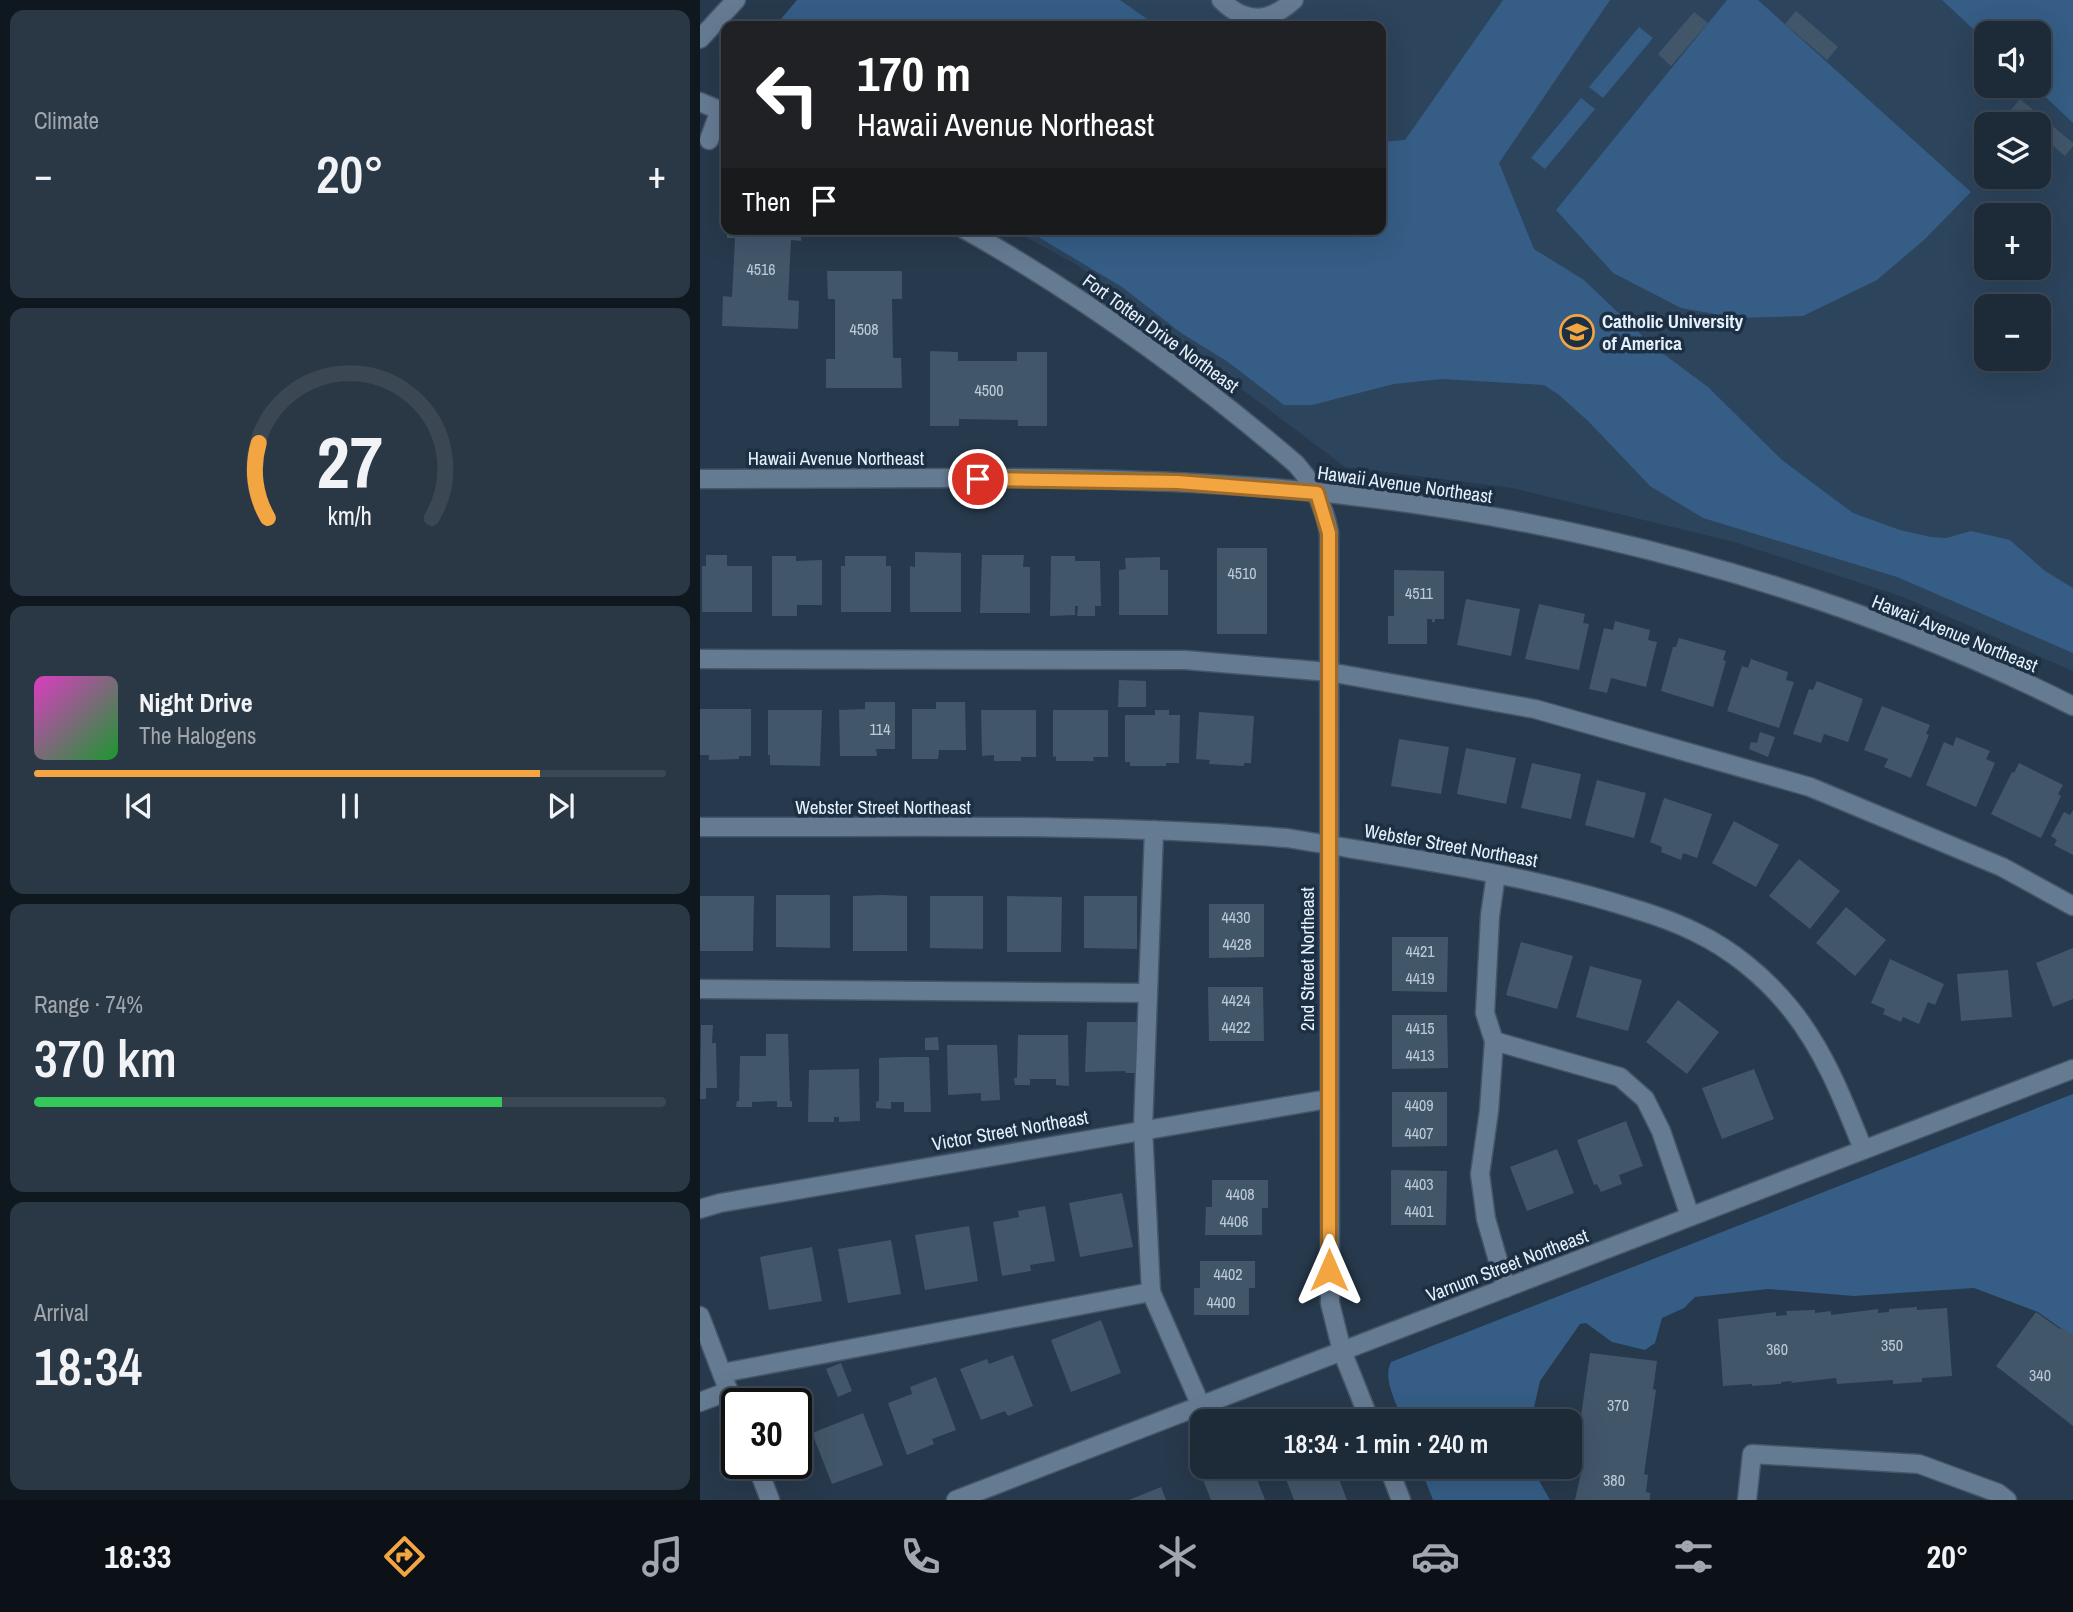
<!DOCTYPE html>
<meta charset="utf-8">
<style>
body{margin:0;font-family:"Archivo Narrow",sans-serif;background:#2a3744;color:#f1f3f6;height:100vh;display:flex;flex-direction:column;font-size:26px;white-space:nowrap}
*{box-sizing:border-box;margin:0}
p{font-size:23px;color:#a0a7ae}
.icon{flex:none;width:38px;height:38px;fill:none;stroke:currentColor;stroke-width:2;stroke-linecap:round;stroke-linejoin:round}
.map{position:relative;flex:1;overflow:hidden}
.panel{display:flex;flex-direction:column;gap:10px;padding:10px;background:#10181f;width:700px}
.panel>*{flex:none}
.guide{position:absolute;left:21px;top:21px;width:665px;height:214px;border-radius:14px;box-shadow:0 7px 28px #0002,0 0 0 2px #3b4753;background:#202124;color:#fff;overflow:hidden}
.buttons{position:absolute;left:1274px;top:21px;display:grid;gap:14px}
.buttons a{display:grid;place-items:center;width:77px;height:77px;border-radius:14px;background:#1d2b39;box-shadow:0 7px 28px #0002,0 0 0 2px #3b4753;font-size:35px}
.speed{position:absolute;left:21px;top:1388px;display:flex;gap:14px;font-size:35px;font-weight:700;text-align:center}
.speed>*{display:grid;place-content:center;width:91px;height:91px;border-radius:50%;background:#1d2b39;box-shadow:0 7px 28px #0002,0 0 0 2px #3b4753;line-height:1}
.speed .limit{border:4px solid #111;border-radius:10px;background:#fff;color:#111}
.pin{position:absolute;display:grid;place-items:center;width:60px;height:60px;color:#fff;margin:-30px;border:4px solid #fff;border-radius:50%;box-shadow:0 2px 7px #0007}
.me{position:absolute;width:77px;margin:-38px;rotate:0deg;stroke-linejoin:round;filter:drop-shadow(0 0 5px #0008)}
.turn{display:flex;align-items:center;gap:24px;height:147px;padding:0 21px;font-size:32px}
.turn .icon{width:91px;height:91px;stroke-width:2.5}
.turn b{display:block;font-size:49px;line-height:60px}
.then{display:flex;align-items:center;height:66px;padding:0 21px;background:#0003;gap:14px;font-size:26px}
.big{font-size:52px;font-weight:600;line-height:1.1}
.panel .card{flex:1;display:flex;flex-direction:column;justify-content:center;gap:10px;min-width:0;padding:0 24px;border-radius:14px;background:#2a3744}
.panel .dial{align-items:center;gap:0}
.dial svg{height:182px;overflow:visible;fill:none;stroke:#3b4753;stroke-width:7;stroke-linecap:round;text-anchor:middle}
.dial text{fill:#f1f3f6;stroke:none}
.song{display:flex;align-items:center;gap:21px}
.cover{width:84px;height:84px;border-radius:10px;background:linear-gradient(135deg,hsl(310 70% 55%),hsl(130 70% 35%))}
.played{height:7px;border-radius:4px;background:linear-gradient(90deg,#f2a541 80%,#3b4753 80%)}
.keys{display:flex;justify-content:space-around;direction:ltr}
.heat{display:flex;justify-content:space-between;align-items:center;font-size:38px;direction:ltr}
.charge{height:10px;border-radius:5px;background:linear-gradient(90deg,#34c759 74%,#3b4753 0)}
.trip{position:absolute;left:490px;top:1409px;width:392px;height:70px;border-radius:14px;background:#1d2b39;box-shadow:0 7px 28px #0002,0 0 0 2px #3b4753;font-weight:600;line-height:70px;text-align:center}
.menu{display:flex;height:112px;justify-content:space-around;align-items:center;background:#0c1117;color:#a0a7ae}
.menu .icon{width:49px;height:49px}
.menu .on{color:#f2a541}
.menu b{font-size:32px;color:#f1f3f6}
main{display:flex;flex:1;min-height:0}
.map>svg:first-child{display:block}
.built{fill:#2c445c;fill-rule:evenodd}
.green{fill:#355d85}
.building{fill:#42566a}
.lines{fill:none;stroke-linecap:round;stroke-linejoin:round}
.minor-casing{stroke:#455668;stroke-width:21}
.minor{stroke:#657b92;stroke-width:18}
.route-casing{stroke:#9d6b2a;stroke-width:18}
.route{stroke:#f2a541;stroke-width:12}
.labels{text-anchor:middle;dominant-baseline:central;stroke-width:7;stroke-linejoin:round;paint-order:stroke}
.number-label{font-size:16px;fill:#bccad8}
.poi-label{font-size:19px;font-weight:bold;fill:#e5f0fd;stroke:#1d2f42;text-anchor:start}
.street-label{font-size:19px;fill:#e5f0fd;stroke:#1d2f42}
</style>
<main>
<section class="panel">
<div class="card"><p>Climate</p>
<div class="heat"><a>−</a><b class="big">20°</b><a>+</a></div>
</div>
<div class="card dial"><svg viewBox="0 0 100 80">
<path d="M14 69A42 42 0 1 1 86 69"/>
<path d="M14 69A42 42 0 0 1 10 36" stroke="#f2a541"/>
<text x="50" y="56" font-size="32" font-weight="700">27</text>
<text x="50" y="72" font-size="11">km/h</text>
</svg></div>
<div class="card">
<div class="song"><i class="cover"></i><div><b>Night Drive</b><p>The Halogens</p></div></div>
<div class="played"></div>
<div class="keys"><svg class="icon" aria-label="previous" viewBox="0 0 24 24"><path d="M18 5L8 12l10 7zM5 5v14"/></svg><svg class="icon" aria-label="pause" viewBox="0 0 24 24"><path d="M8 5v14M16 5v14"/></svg><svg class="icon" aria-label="next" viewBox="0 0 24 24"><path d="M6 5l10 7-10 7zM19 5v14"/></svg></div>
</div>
<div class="card"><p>Range · 74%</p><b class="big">370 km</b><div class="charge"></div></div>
<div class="card"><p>Arrival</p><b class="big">18:34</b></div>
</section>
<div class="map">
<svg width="1373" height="1500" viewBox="0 0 1373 1500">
<rect width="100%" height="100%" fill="#27394c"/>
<!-- built -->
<path class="built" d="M99 0H1373V671L1203 597 1034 542 812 488 645 467 377 265 311 229H681V26H75ZM1286 33H1339V86H1286ZM1286 124H1339V177H1286ZM1286 215H1339V268H1286ZM1286 306H1339V359H1286Z"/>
<!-- green -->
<g class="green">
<polygon points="97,0 420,0 457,26 75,26"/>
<polygon points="803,0 910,0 799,163 834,249 884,280 953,346 1008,387 1082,460 1153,513 1200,530 1231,537 1246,538 1271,531 1310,540 1345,571 1373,588 1373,653 1197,577 1003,518 950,486 888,421 859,395 844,385 742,379 694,384 612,405 584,405 528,362 481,333 422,287 325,229 681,229 681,142 705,140"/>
<polygon points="1027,0 1058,0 1271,192 1224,240 1177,280 1103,316 1037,318 981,308 913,273 856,210"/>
<polygon points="1242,0 1373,0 1373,123 1334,86 1339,86 1339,33 1286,33 1286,41"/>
<polygon points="939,27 953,38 903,98 889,87"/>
<polygon points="881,98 895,109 845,169 831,158"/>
<path d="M1373 1094V1337L1338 1312 1274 1288 1154 1296 1068 1289 995 1297 984 1308 962 1318 955 1343 945 1350 912 1342 886 1323 880 1324 840 1381 831 1421H703C697 1404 682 1379 691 1362Z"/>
<polygon points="720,1467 835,1467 838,1479 850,1500 733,1500"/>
</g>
<!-- building -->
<g class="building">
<polygon points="1096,11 1138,47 1127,60 1085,24"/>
<polygon points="994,12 1008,23 971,66 958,54"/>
<polygon points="1320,99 1373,143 1373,146 1365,156 1339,134 1339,124 1326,124 1310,111"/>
<polygon points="27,229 101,229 101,241 91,240 88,300 99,301 98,329 22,326 23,296 32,297 35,238 27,238"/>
<polygon points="127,271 202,271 202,299 192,299 193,358 201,358 202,388 126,388 126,359 135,359 135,299 128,299"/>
<polygon points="230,351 258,352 258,361 317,361 317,352 347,352 347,426 318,426 318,420 259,419 259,426 230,426"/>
<rect x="517" y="548" width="50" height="86"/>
<polygon points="215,552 261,553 261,612 210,612 210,566 215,567"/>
<polygon points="6,555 27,555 27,566 52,566 52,612 2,612 2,566 6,566"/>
<polygon points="282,555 324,555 323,567 330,567 330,613 280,613"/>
<polygon points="72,556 96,556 96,561 122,560 122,605 97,605 97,616 72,616"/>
<polygon points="145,556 186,556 186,566 191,566 191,612 141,612 141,566 145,566"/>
<polygon points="351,556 375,556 375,561 400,561 401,606 395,606 395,616 377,616 378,606 375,606 375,615 350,616"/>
<polygon points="460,557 460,570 468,570 468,615 419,615 419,570 426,569 425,558"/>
<polygon points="694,570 744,571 744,619 735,619 735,622 732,622 732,619 727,619 727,644 688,644 688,616 694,616"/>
<polygon points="766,599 820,609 811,656 757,645"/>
<polygon points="839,604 885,614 883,623 889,624 879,670 825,659"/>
<polygon points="915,621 950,630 948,640 957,642 946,687 911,678 907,693 889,689 904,628 913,630"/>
<polygon points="979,638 1026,651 1023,660 1026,661 1013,707 961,691 973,647 976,647"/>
<polygon points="1051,659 1088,672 1086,680 1094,682 1079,728 1027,711 1042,666 1048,668"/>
<polygon points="419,680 446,681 446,707 418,707"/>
<polygon points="1117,681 1163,699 1148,742 1124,734 1121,743 1093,734 1109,689 1113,690"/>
<polygon points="165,702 195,702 195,749 176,749 177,756 140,756 139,710 165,709"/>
<polygon points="236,702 265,702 266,750 239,750 238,759 212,759 212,709 236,709"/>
<polygon points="1182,706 1230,725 1226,734 1229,735 1211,778 1184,767 1188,759 1164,750"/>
<polygon points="0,709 51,709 51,756 39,756 39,759 9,760 9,755 0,755"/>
<polygon points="68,710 122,710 120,766 70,765 70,755 68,755"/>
<polygon points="281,710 336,710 336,757 321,757 321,761 294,761 294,755 282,756"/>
<polygon points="353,710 408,710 408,757 393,757 394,761 356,761 356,756 353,757"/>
<polygon points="455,710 469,710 469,715 480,715 479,763 466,763 466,766 430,766 430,762 425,762 425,715 455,715"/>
<polygon points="499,712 554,716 551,763 544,763 544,766 509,764 510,760 496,759"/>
<polygon points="1060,732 1075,737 1068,757 1049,749 1051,742 1057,743"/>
<polygon points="1256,737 1290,751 1286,759 1295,763 1276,807 1226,785 1244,742 1253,746"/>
<polygon points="699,739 749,747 741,794 691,786"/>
<polygon points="766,748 816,758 806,804 757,794"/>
<polygon points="832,763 881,774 871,819 821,808"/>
<polygon points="1319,763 1363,785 1358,794 1361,796 1341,838 1291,814 1312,772 1314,773"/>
<polygon points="897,780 946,793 934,838 885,825"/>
<polygon points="964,798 1012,814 997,858 983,853 981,860 961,852 962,847 950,842"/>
<polygon points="1373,810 1373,855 1354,845 1357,840 1351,836 1364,812 1370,815"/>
<polygon points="1034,821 1079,845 1056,887 1012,863"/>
<polygon points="1099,859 1140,891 1110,929 1069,896"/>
<polygon points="76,895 130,895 130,948 76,947"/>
<polygon points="181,895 207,896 207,951 153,951 153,896"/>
<polygon points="0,896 54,896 53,951 0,951"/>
<polygon points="230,896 283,896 283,949 230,948"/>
<polygon points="307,896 362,897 361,952 307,952"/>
<polygon points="384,896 437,896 437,949 384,948"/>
<polygon points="509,904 564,904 564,957 509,958"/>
<polygon points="1146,907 1186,940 1155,976 1116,943"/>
<polygon points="692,937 748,937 747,992 692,991"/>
<polygon points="821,942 873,956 857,1009 806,995"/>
<polygon points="1373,948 1373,999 1353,1007 1336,963"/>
<polygon points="1190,959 1244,984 1235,1005 1228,1002 1219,1024 1203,1017 1201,1022 1183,1014 1185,1009 1171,1003"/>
<polygon points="890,966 942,980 928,1031 876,1017"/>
<polygon points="1308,970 1312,1017 1261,1021 1257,974"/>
<polygon points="508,987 563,987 564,1041 509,1041"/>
<polygon points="978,1000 1019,1032 987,1074 946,1042"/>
<polygon points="692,1015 747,1015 748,1068 692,1069"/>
<polygon points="387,1022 438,1022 438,1068 440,1073 426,1073 425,1071 385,1072"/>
<polygon points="1,1025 13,1025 12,1043 16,1043 17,1088 6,1088 6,1099 0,1099"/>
<polygon points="66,1034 88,1034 90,1101 92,1101 92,1107 77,1107 77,1101 52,1102 52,1107 36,1107 37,1101 39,1101 40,1056 66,1056"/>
<polygon points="318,1035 368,1035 369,1086 356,1085 356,1079 330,1079 330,1085 315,1085 314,1078 317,1078"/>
<polygon points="238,1037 239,1050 225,1050 225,1038"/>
<polygon points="247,1045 297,1045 300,1100 281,1101 281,1093 248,1095"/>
<polygon points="203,1057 229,1057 231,1112 204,1112 204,1102 191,1102 191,1109 176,1108 176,1102 179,1101 179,1058"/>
<polygon points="159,1069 160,1121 139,1122 139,1117 134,1117 134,1122 108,1122 109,1070"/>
<polygon points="1054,1069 1074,1119 1022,1139 1002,1088"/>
<polygon points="692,1092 747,1092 747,1146 692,1147"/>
<polygon points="926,1121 943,1166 919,1175 922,1184 901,1192 897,1184 894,1185 877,1140"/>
<polygon points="857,1149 874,1193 827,1211 810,1167"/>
<polygon points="691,1170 747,1171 746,1225 691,1225"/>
<polygon points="512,1180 568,1180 568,1208 562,1208 562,1235 505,1235 506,1207 512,1207"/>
<polygon points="422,1193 433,1247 380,1257 369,1203"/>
<polygon points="345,1206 355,1261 330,1265 331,1271 302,1276 293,1222 319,1217 318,1211"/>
<polygon points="269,1226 278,1281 225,1290 215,1235"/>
<polygon points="191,1240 201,1294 148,1303 138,1249"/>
<polygon points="112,1247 122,1301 69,1310 60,1257"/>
<polygon points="500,1261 555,1261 555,1288 549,1288 549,1315 494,1315 494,1288 500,1288"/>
<polygon points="1217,1307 1217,1310 1247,1308 1252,1376 1222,1378 1222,1382 1193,1384 1193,1380 1137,1384 1136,1378 1091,1383 1092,1381 1081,1382 1081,1384 1052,1386 1052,1384 1023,1386 1018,1319 1076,1312 1076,1316 1087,1315 1086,1311 1115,1310 1115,1313 1131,1311 1131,1315 1178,1309 1178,1313 1189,1312 1189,1309"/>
<polygon points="1336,1312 1360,1329 1362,1327 1373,1335 1373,1426 1296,1366"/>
<polygon points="401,1320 421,1373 371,1392 351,1340"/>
<polygon points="890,1353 957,1361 953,1389 956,1390 944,1474 948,1475 946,1492 950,1493 950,1500 875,1500 882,1469 875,1468 876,1451"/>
<polygon points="313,1355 333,1406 308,1416 305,1411 281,1420 260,1369 287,1359 289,1364"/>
<polygon points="141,1363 152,1391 138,1397 126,1369"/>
<polygon points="236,1377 256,1430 232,1439 234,1444 207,1455 188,1403 212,1394 210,1387"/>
<polygon points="163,1413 183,1465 132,1484 112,1433"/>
<polygon points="514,1466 552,1466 565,1500 511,1500 500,1472"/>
<polygon points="581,1466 639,1466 640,1470 636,1471 647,1500 594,1500"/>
<polygon points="461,1487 466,1500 429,1500"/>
</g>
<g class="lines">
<!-- minor casing -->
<g class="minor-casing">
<g id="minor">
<path d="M521 0C545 24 569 23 594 0"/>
<polyline points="0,39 36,0"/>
<polyline points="0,102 26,113"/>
<polyline points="9,140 20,110"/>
<path d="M264 229C383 296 492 375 596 464 614 484 624 506 629 532L630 1303 642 1351 670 1421"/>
<path d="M0 479C191 479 382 473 572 488 845 510 1128 583 1373 706"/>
<polyline points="0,659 485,660 629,672 835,709 1110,787 1302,867 1373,906"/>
<path d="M0 827C195 828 392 822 587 838 693 856 801 870 905 900 935 909 967 918 995 932 1031 949 1065 977 1090 1008 1124 1050 1143 1099 1163 1149"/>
<polyline points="796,874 790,916 785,1013 794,1041 789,1111 780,1174 786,1219 806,1288"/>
<polyline points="0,989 448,993"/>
<polyline points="794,1041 920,1077 945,1099 961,1131 990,1216"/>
<polyline points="0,1209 20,1203 628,1099"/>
<polyline points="451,1292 501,1406"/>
<polyline points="0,1316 37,1413"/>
<polyline points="22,1373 451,1292 443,1128 454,830"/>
<polyline points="0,1402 29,1391"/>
<polyline points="56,1463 70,1500"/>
<polyline points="688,1466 701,1500"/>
<polyline points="256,1500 1373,1069"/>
<polyline points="1047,1500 1052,1454 1219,1464 1298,1493 1307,1500"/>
</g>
</g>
<!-- minor -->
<use href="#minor" class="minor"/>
</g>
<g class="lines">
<!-- route casing -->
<g class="route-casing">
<polyline id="route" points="278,479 478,482 617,493 629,533 629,1270"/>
</g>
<!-- route -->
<use href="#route" class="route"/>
</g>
<!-- icons -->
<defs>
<g id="university-ring" transform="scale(1.75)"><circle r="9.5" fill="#1d2f42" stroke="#f2a541" stroke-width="1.5"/><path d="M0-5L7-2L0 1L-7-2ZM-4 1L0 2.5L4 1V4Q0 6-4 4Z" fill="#f2a541"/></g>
</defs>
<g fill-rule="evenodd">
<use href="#university-ring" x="877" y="332"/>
</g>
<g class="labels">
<!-- number labels -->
<g class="number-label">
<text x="61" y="269">4516</text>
<text x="164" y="329">4508</text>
<text x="289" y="390">4500</text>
<text x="542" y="573">4510</text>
<text x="719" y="593">4511</text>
<text x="180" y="729">114</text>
<text x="536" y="917">4430</text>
<text x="537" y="944">4428</text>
<text x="720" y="951">4421</text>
<text x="720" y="978">4419</text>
<text x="536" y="1000">4424</text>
<text x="536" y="1027">4422</text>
<text x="720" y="1028">4415</text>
<text x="720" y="1055">4413</text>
<text x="719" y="1105">4409</text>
<text x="719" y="1133">4407</text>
<text x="719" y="1184">4403</text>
<text x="540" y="1194">4408</text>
<text x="719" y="1211">4401</text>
<text x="534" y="1221">4406</text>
<text x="528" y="1274">4402</text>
<text x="521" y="1302">4400</text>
<text x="1192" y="1345">350</text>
<text x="1077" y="1349">360</text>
<text x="1340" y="1375">340</text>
<text x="918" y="1405">370</text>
<text x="914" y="1480">380</text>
</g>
<!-- poi labels -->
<g class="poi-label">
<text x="902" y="321">Catholic University<tspan x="902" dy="22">of America</tspan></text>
</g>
<!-- street labels -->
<g class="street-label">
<text transform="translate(461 333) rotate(36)">Fort Totten Drive Northeast</text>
<text x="136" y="458">Hawaii Avenue Northeast</text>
<text transform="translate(705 484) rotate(8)">Hawaii Avenue Northeast</text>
<text transform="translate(1255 633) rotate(22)">Hawaii Avenue Northeast</text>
<text x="183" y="807">Webster Street Northeast</text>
<text transform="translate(751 845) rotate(10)">Webster Street Northeast</text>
<text transform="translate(607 959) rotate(-90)">2nd Street Northeast</text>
<text transform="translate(310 1130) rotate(-10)">Victor Street Northeast</text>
<text transform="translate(807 1265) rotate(-21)">Varnum Street Northeast</text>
</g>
</g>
</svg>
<div class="buttons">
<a><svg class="icon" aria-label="sound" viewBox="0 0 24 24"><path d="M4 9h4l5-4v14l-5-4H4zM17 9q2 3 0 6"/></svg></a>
<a><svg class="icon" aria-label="layers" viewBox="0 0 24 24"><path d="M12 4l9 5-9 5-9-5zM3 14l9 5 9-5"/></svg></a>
<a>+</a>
<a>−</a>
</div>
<div class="speed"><div class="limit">30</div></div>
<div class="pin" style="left:278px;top:479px;background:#d93025"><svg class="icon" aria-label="arrive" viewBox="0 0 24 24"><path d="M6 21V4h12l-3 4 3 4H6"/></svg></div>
<svg class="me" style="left:629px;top:1270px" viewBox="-20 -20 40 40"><path d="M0-17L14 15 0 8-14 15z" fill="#f2a541" stroke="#fff" stroke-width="4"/></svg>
<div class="trip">18:34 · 1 min · 240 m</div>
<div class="guide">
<div class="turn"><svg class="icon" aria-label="left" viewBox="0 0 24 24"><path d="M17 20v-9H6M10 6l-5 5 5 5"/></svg><div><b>170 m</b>Hawaii Avenue Northeast</div></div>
<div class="then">Then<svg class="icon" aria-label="arrive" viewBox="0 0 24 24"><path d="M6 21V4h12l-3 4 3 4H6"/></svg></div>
</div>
</div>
</main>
<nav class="menu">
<b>18:33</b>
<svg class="icon on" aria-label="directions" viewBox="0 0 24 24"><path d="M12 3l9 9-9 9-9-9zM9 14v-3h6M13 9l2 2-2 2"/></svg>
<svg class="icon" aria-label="music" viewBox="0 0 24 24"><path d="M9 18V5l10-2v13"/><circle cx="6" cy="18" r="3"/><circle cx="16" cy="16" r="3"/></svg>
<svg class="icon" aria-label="phone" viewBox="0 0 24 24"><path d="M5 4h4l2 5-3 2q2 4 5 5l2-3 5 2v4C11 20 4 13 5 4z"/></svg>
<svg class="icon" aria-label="climate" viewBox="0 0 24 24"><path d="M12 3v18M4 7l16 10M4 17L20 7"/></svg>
<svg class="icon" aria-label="car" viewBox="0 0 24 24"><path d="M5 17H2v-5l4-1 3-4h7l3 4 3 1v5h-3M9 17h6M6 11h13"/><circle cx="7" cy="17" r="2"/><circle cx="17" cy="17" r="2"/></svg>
<svg class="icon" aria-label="filters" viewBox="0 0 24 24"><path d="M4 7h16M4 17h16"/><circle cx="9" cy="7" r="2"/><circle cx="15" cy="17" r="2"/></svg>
<b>20°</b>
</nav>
